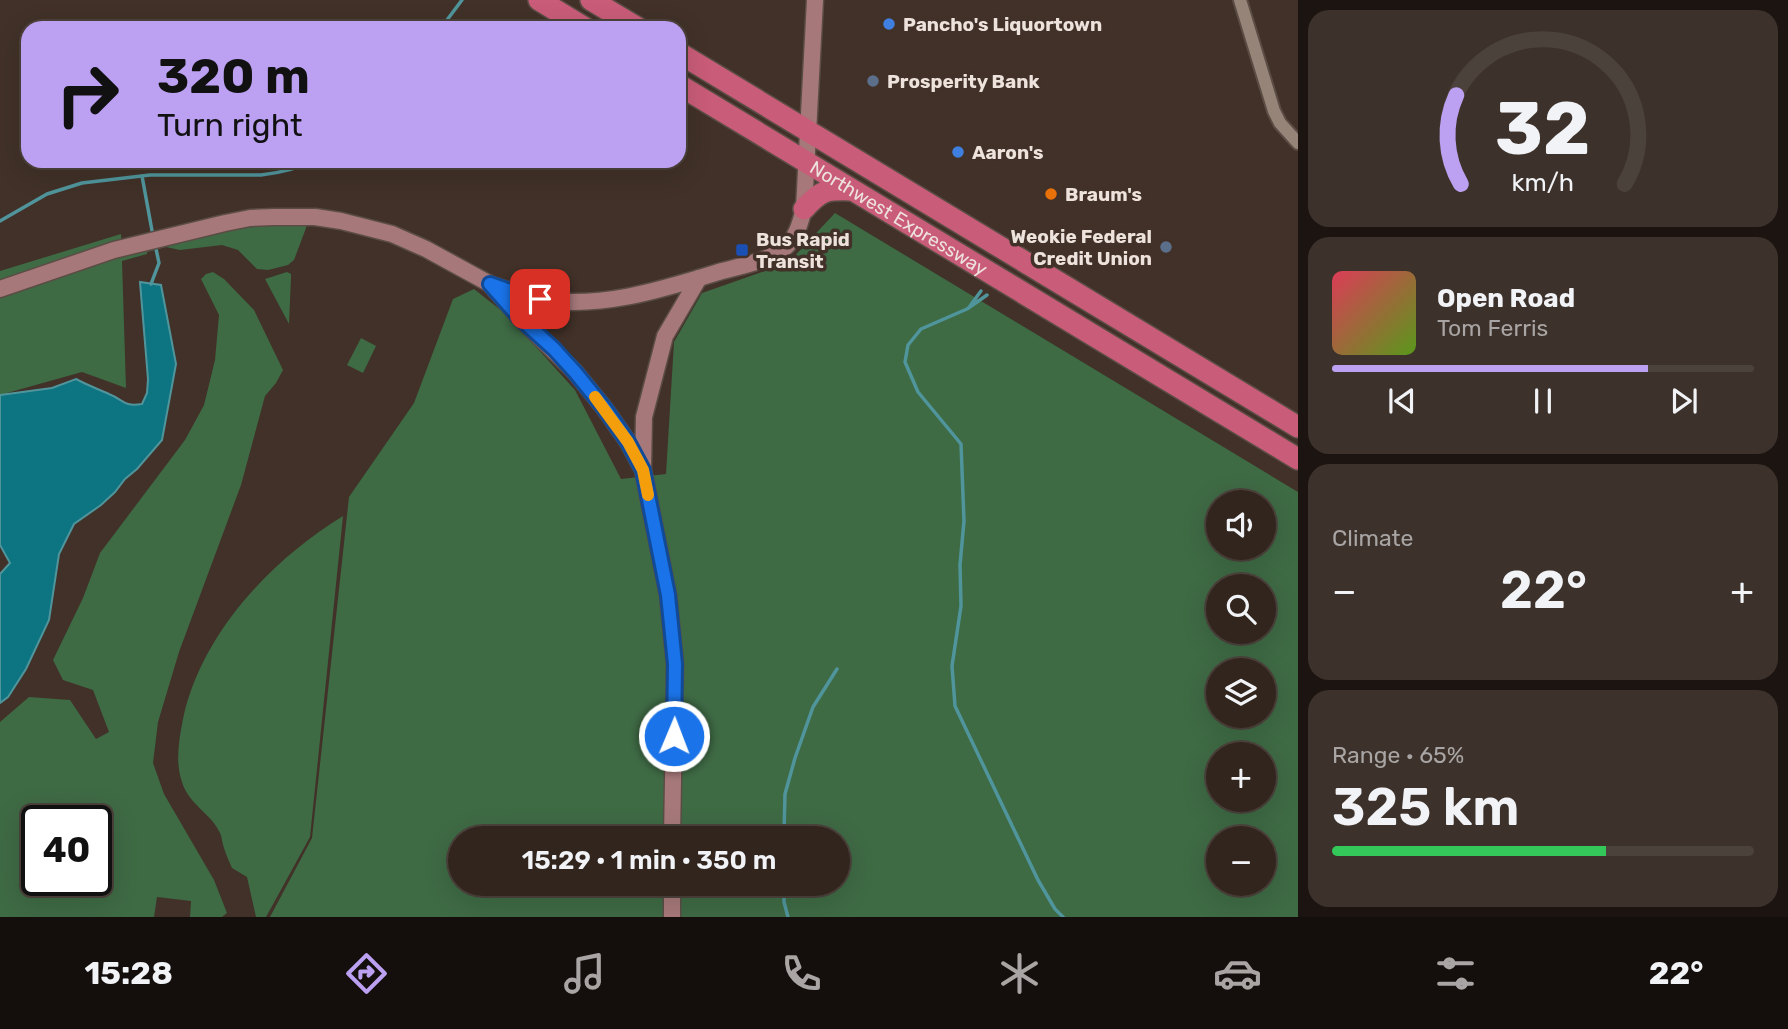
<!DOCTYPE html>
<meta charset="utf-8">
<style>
body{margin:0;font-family:Rubik,sans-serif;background:#3d312b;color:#f1f3f6;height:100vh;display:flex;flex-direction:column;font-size:26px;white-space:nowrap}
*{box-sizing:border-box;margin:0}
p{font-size:23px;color:#a8a5a4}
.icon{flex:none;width:38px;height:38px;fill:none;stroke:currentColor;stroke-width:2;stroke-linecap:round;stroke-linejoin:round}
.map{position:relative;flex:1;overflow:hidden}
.sheet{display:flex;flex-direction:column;gap:10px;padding:10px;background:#1b1410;width:490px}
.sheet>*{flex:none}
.guide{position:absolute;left:21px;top:21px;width:665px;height:147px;border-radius:21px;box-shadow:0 7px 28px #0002,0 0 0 2px #4c423c;background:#bca0f2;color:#111;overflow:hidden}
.fabs{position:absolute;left:1206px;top:490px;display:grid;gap:14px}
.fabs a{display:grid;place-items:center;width:70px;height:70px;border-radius:50%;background:#31251e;box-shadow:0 7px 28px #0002,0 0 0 2px #4c423c;font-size:35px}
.speed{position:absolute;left:21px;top:805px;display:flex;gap:14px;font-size:35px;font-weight:700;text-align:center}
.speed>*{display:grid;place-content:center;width:91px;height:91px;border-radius:50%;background:#31251e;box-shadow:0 7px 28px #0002,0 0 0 2px #4c423c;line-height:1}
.speed .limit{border:4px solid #111;border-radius:10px;background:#fff;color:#111}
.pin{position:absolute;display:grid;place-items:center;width:60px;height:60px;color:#fff;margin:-30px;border-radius:14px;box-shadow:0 4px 10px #0006}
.me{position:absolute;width:77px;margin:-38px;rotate:1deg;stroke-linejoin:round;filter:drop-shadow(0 0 5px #0008)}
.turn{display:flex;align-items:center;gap:24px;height:147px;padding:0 21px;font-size:32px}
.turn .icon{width:91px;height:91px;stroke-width:2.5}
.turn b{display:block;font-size:49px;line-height:60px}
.big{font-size:52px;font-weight:600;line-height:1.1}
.sheet .tile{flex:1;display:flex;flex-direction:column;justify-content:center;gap:10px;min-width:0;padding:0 24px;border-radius:21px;background:#3d312b}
.sheet .dial{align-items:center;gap:0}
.dial svg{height:182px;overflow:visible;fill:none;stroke:#4c423c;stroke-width:7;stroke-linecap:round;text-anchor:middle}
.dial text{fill:#f1f3f6;stroke:none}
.song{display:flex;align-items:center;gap:21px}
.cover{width:84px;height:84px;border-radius:10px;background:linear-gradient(135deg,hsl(350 70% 55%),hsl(90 70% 35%))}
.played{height:7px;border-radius:4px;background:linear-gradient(90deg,#bca0f2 75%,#4c423c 75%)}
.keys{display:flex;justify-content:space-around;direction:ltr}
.heat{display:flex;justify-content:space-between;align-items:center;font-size:38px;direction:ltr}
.charge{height:10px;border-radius:5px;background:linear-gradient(90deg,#34c759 65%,#4c423c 0)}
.trip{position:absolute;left:448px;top:826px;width:402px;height:70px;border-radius:35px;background:#31251e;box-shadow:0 7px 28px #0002,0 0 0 2px #4c423c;font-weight:600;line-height:70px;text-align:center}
.tab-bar{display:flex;height:112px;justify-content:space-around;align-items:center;background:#140f0c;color:#a8a5a4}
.tab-bar .icon{width:49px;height:49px}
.tab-bar .active{color:#bca0f2}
.tab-bar b{font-size:32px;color:#f1f3f6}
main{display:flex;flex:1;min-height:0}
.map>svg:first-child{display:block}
.green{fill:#3e6a44;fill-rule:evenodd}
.water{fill:#0d7481;stroke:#50959c;stroke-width:2}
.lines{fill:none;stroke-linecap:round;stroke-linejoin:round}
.stream{stroke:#50959c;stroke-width:3.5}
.street-casing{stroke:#5b4d45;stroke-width:16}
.secondary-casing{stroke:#5b4d45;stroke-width:19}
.highway-casing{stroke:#5b4d45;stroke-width:24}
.street{stroke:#978479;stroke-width:12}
.secondary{stroke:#a67879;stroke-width:16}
.highway{stroke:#c95c78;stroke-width:21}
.route-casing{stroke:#114b97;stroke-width:18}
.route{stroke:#1a73e8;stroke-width:12}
.slow{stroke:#f59e0b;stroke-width:12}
.shop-dot{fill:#3f7fe0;stroke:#413128;stroke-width:2.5}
.service-dot{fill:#5c6f8a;stroke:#413128;stroke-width:2.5}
.food-dot{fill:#e8710a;stroke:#413128;stroke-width:2.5}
.transit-dot{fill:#1a4fb4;stroke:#413128;stroke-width:2.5}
.labels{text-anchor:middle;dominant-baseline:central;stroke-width:7;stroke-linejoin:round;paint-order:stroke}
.poi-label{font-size:19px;font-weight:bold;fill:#ede2dc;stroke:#413128;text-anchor:start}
.street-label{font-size:19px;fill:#ede2dc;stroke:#413128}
</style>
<main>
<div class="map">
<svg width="1298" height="917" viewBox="0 0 1298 917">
<rect width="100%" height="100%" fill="#413128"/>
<!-- green -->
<g class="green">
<path d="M835 213 1298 492V917H270L312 838 349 497 414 403 453 299 474 289 507 315 575 390 621 479 666 474 674 342 702 293 788 263ZM1218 502H1264V548H1218ZM1218 586H1264V632H1218ZM1218 670H1264V716H1218ZM1218 754H1264V800H1218ZM460 838H838V884H460ZM1218 838H1264V884H1218Z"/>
<polygon points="306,224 306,228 294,260 288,265 268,270 257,269 238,250 222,245 180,250 166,247 147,252 147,254 122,261 126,388 82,372 0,395 0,271 121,234 122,254 168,242 253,225"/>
<path d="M213 272 224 279 254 310 283 370 276 383 265 396 241 485 179 652 158 722 153 763 164 794 214 880 227 913 222 917H190L191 901 157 897 154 917H0V722L29 697 70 700 96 739 109 732 93 690 63 680 53 660 83 598 100 553 185 440 204 405 215 360 219 315 201 279 206 274ZM37 821H96V880H37Z"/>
<polygon points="287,272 291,274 291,278 289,324 265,279"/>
<polygon points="361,338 376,346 363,373 347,365"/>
<path d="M343 516 310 837 266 917H256L247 877 232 868C229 861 226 855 224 848 222 843 222 837 220 833 211 813 189 805 182 782 175 762 179 739 183 719 201 634 271 560 343 516Z"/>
</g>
<!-- water -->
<path class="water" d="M140 282 161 285 176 364 162 440 137 469 125 479 115 492 101 505 74 524 59 554 49 620 26 669 8 697 0 703V574L10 563 0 545V395L52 388 76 379C87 385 98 389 109 394 124 400 123 407 142 404L147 393 148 379Z"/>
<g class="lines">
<!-- stream -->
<g class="stream">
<polyline points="441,28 462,0"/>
<polyline points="142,176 153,236"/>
<path d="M0 221 47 194 82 183 150 175H261C279 173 297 169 313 161"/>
<polyline points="151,284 159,263 155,244"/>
<polyline points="987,295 967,309 921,329 908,345 905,362 918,392 961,444 964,521 960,565 961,606 952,666 955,706 1038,880 1055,909 1063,917"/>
<polyline points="970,306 981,291"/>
<polyline points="786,838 784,832 785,794 795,758 813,707 837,669"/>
<polyline points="784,884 784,902 788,917"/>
</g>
<!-- street casing -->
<g class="street-casing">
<polyline id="street" points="1240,0 1274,111 1280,123 1298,143"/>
</g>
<!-- secondary casing -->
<g class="secondary-casing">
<g id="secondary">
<path d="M492 285C508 290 523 296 538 299 600 310 664 289 722 271 738 267 770 260 782 250 796 240 800 224 804 209L815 0"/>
<polyline points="0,289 114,250 225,223 250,218 274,217 315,217 341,221 392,234 426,249 490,284 520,318 575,372 605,409 628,442 643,470 668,595 675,664 672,838"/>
<polyline points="643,467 644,417 665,336 699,278"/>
<polyline points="672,884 672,917"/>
</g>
</g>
<!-- highway casing -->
<g class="highway-casing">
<g id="highway">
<polyline points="539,0 585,28"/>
<polyline points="591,0 638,28"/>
<polyline points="679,53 1298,427"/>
<path id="s1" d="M679 85 1298 459"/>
<path d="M804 209C821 190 826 189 851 190"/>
</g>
</g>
<!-- street -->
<use href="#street" class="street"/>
<!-- secondary -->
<use href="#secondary" class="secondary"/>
<!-- highway -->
<use href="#highway" class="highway"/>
</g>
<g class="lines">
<!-- route casing -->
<g class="route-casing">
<polyline id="route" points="540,299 518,294 490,284 520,318 554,349 575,372 605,409 628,442 643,470 668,595 675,664 674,736"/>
</g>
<!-- route -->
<use href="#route" class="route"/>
<!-- slow -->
<polyline class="slow" points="595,397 628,442 643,470 648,495"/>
</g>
<!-- markers -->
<g class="shop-dot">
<circle cx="889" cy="24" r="7"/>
<circle cx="958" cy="152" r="7"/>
</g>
<g class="service-dot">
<circle cx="873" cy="81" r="7"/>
<circle cx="1166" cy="247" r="7"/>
</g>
<circle class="food-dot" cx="1051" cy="194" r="7"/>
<rect class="transit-dot" x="735" y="243" width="14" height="14" rx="3.5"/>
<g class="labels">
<!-- poi labels -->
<g class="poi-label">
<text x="903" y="24">Pancho's Liquortown</text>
<text x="887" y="81">Prosperity Bank</text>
<text x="972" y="152">Aaron's</text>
<text x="1065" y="194">Braum's</text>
<text x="1152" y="236" text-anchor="end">Weokie Federal<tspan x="1152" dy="22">Credit Union</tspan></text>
<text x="756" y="239">Bus Rapid<tspan x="756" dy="22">Transit</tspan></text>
</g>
<!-- street labels -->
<g class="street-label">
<text stroke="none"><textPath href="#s1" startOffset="257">Northwest Expressway</textPath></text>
</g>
</g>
</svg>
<div class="fabs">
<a><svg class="icon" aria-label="sound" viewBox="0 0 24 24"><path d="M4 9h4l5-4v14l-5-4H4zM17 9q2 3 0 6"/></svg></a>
<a><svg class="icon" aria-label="search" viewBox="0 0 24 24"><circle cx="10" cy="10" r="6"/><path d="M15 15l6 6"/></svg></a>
<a><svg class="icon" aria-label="layers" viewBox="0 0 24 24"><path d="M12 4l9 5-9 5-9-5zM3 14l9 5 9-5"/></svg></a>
<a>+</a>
<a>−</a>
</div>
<div class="speed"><div class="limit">40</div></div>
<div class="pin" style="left:540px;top:299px;background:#d93025"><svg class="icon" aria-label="arrive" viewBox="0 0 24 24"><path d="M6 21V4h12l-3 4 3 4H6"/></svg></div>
<svg class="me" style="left:674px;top:736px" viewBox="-20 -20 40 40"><circle r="17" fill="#1a73e8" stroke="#fff" stroke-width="3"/><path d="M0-11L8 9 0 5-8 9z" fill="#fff"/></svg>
<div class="trip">15:29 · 1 min · 350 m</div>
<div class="guide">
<div class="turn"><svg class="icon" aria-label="right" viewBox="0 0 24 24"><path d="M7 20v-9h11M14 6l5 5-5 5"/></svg><div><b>320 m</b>Turn right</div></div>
</div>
</div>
<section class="sheet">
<div class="tile dial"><svg viewBox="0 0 100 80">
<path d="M14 69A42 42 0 1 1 86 69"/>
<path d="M14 69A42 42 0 0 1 12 30" stroke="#bca0f2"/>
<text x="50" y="56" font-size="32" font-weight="700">32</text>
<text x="50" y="72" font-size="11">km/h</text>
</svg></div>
<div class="tile">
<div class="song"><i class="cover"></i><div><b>Open Road</b><p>Tom Ferris</p></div></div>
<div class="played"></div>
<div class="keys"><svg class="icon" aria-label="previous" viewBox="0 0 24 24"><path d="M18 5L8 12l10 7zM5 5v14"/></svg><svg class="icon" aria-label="pause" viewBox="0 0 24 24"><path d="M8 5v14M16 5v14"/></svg><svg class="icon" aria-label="next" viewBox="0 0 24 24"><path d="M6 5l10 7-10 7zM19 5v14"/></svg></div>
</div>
<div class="tile"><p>Climate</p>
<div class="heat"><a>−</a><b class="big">22°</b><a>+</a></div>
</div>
<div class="tile"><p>Range · 65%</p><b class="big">325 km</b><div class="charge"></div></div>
</section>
</main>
<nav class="tab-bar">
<b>15:28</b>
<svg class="icon active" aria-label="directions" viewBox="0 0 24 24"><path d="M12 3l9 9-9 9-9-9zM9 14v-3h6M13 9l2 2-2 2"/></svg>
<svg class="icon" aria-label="music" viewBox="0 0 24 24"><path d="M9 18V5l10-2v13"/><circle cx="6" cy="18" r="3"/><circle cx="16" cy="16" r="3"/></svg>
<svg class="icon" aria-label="phone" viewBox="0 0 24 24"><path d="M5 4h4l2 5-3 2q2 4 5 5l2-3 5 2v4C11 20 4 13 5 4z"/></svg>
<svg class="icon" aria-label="climate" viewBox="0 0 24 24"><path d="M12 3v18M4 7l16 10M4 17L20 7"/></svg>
<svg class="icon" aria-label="car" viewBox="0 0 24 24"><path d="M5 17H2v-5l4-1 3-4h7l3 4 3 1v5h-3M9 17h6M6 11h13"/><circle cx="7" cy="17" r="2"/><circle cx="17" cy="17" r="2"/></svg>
<svg class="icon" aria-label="filters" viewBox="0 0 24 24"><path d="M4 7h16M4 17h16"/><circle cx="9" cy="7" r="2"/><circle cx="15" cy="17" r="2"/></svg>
<b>22°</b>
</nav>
